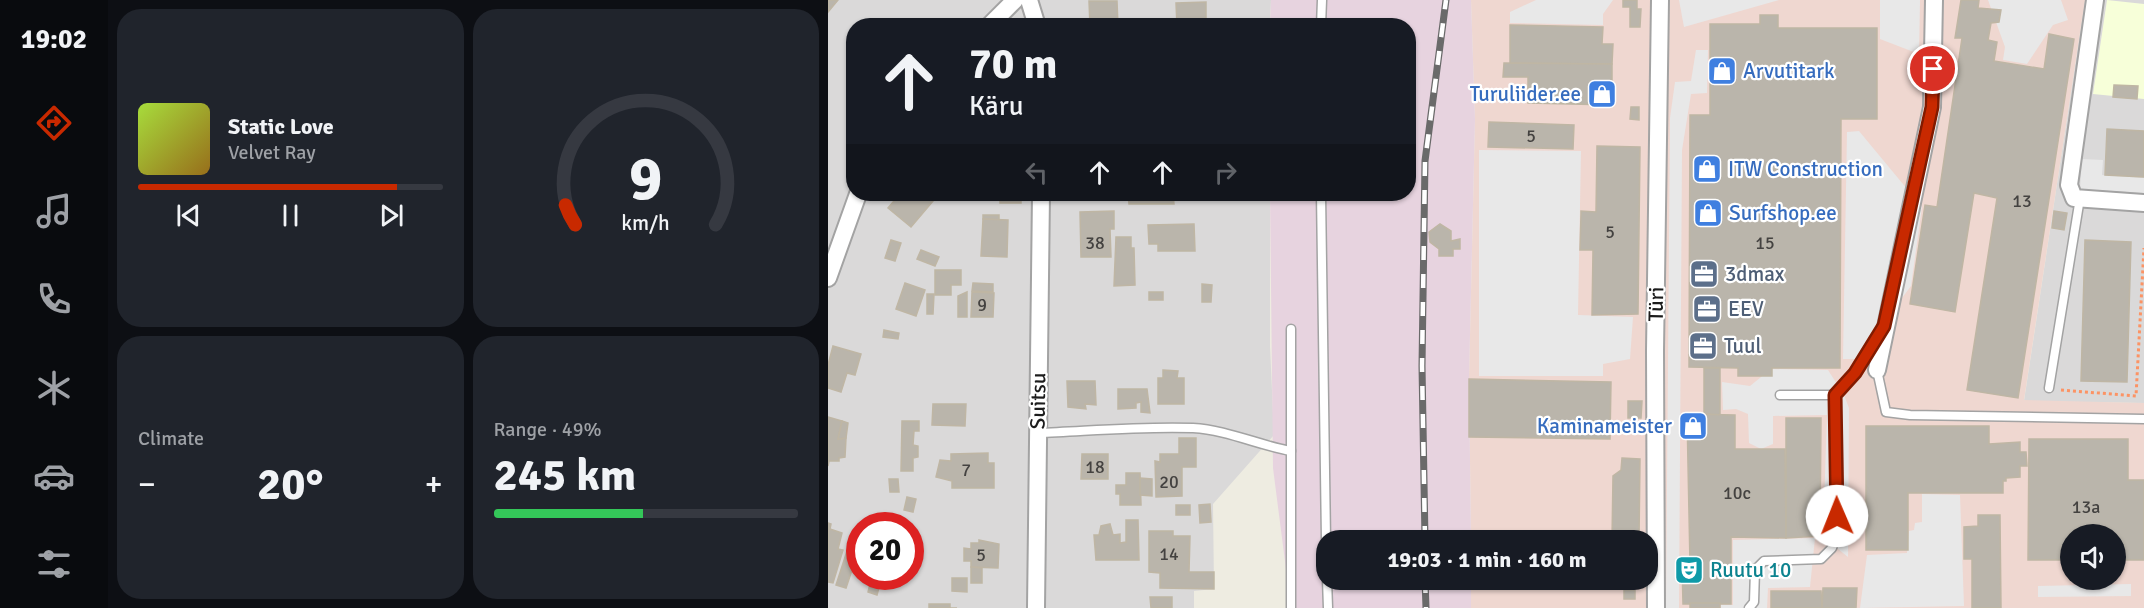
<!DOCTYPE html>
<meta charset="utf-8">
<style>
body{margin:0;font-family:Signika,sans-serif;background:#20242c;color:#f1f3f6;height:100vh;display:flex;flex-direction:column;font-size:22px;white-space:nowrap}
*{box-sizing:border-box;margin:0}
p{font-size:20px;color:#9ea1a6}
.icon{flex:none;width:33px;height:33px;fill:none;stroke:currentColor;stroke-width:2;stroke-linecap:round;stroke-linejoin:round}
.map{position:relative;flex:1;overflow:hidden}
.sheet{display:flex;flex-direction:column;gap:9px;padding:9px;background:#0d0f14;width:720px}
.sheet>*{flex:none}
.banner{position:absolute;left:18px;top:18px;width:570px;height:183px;border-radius:24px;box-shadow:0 2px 4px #0004;background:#171b24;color:#f1f3f6;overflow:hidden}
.tools{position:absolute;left:1232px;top:524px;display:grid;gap:12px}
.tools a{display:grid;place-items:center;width:66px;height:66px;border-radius:50%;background:#171b24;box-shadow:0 2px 4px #0004;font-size:30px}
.speed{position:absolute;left:18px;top:512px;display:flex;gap:12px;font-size:30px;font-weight:700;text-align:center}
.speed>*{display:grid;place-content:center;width:78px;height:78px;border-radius:50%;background:#171b24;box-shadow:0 2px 4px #0004;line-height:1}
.speed .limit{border:9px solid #d22;background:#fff;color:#111}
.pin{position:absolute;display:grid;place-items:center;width:51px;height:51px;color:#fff;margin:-26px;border:3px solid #fff;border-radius:50%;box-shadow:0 2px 6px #0007}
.me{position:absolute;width:66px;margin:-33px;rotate:359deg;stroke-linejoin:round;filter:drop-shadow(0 0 4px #0008)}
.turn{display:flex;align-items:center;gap:21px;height:126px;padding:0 24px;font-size:27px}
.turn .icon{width:78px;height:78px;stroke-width:2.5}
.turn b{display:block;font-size:42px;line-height:51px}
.lanes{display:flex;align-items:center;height:57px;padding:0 24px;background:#0003;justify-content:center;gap:30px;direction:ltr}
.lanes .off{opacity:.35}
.big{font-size:45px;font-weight:700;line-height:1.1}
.sheet .widget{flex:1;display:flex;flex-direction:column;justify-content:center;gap:9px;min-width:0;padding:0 21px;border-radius:24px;background:#20242c}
.sheet .dial{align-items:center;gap:0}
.dial svg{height:156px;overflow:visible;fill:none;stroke:#363941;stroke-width:7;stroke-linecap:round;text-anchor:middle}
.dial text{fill:#f1f3f6;stroke:none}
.song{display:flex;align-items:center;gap:18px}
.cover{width:72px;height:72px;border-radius:9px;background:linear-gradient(135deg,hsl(80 70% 55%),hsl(40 70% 35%))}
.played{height:6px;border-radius:3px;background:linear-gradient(90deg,#c82900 85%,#363941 85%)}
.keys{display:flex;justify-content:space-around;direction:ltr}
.heat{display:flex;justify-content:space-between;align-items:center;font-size:33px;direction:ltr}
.charge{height:9px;border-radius:4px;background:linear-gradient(90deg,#34c759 49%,#363941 0)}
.sheet .tiles{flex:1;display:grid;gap:9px;grid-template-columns:repeat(2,1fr)}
.trip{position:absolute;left:488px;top:530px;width:342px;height:60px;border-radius:24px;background:#171b24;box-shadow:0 2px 4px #0004;font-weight:700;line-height:60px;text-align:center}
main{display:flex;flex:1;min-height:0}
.tabs{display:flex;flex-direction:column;width:108px;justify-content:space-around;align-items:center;background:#090b0e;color:#9ea1a6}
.tabs .icon{width:42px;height:42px}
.tabs .on{color:#c82900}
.tabs b{font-size:27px;color:#f1f3f6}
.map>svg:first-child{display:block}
.residential{fill:#dad9d9;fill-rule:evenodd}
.commercial{fill:#efd7d0;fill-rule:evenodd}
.industrial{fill:#e7d3df}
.education{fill:#f7ffd9}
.parking{fill:#e8e8e8}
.building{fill:#bab5ab;stroke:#bfb6a4;stroke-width:1.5}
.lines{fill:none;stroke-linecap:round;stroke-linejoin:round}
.lane-casing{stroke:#a3a3a3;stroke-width:11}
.street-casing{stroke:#a3a3a3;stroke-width:20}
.path{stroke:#fc9364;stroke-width:3;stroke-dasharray:3 3;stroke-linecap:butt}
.lane{stroke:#fff;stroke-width:8}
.street{stroke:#fff;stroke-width:16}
.rail-casing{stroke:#6a6a6a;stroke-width:7}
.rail{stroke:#fff;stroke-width:4.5;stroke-dasharray:14;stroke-linecap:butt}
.route-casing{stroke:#821b00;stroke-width:15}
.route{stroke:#c82900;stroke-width:10}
.labels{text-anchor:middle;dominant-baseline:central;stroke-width:4.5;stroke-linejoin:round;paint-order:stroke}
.number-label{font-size:18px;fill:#444240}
.shop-label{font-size:21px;fill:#366cbe;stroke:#fff;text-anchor:start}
.service-label{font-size:21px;fill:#4e5e75;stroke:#fff;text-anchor:start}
.street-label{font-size:21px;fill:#1c1c1c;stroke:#fff}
.culture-label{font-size:21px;fill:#0d838f;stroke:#fff;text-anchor:start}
</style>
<main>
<nav class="tabs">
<b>19:02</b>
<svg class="icon on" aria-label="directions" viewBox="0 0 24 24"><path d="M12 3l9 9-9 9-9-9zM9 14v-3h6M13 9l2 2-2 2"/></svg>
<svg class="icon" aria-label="music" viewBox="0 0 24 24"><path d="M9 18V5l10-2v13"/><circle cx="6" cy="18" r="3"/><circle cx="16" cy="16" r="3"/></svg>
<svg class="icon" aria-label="phone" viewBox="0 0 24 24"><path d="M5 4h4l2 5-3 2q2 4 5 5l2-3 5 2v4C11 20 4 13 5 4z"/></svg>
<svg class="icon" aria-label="climate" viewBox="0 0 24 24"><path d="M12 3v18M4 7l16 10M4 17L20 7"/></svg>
<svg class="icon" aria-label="car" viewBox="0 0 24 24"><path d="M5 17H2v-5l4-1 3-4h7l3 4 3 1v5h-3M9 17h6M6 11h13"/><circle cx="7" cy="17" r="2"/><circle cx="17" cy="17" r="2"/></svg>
<svg class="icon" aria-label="filters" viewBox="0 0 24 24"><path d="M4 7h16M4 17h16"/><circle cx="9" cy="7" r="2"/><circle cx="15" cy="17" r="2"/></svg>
</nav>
<section class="sheet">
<div class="tiles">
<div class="widget">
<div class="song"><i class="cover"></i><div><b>Static Love</b><p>Velvet Ray</p></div></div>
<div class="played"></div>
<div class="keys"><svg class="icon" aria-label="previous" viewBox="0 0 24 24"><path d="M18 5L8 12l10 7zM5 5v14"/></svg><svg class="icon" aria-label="pause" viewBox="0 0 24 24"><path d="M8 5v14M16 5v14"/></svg><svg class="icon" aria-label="next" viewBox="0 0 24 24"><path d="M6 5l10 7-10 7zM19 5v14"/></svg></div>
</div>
<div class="widget dial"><svg viewBox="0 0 100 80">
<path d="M14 69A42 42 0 1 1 86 69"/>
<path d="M14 69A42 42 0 0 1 9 59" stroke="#c82900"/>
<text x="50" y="56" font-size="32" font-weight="700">9</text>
<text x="50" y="72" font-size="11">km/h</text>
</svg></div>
<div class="widget"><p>Climate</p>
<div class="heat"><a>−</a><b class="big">20°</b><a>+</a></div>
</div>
<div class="widget"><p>Range · 49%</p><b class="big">245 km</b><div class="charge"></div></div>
</div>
</section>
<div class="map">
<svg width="1316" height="608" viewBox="0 0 1316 608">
<rect width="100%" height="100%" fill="#eeece1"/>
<!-- residential -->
<g class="residential">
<path d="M0 0H443L442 25 26 26V194H442V346L446 435 385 504 386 589 366 591V608H0ZM32 525H82V576H32Z"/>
<polygon points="1257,0 1316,0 1316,403 1196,401"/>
</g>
<!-- commercial -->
<path class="commercial" d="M643 0H1257L1196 400 1316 403V608H643V579H819V540H643L641 379 647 119ZM1242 534H1287V579H1242Z"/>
<!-- industrial -->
<polygon class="industrial" points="443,0 643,0 647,119 641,379 643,540 498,540 498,579 643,579 643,608 463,608 445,468 442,194 580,194 580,26 442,25"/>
<!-- education -->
<polygon class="education" points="1279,0 1316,4 1316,99 1265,94"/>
<!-- parking -->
<g class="parking">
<polygon points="708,0 785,0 775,14 775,25 682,23 682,12"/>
<polygon points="851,0 951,0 856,27"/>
<polygon points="1052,0 1092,0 1091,54 1052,39"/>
<polygon points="1160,0 1233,0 1240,20 1225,25 1199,64 1175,60 1177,47"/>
<polygon points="868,50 880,50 879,93 863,94 854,150 851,608 838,608 842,118 847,82 863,81"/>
<polygon points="1031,131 1094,207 1083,286 1028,359 1015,359 1019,132"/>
<polygon points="651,150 753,151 750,315 805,317 802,359 775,364 775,376 651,376"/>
<polygon points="1254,159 1275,160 1274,175 1316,178 1316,193 1252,189"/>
<polygon points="943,369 1000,370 1016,395 1021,408 1020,557 995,537 999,415 945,416 945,444 933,449 921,443 920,414 908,409 895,410 894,382 922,386"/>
<polygon points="1094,494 1132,495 1136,606 1032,608 1039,555 1079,553 1081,531 1086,530 1087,523 1094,522"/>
<polygon points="987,538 982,587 940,588 939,608 893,608 893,605 905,605 905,540"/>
<polygon points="1303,584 1303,596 1210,597 1210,586"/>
</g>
<!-- building -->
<g class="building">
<polygon points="0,0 10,0 0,12"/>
<polygon points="795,0 809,0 809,9 813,9 812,27 802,27 802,7 795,7"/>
<polygon points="1133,0 1151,0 1150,8 1173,10 1171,22 1163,23 1160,40 1169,42 1166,61 1216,69 1221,34 1246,39 1190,398 1139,390 1169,198 1146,193 1127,312 1082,304 1097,205 1109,207 1134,38 1127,38"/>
<polygon points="261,1 289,1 290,26 262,26"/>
<polygon points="378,2 378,26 349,26 348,3"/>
<polygon points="932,15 950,15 950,28 1049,28 1049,119 1013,119 1012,368 944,368 944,376 910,376 910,368 861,367 862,115 882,115 882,24 932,24"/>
<polygon points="682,25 775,27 774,44 785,44 784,64 682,63"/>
<polygon points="676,63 784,64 784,105 700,103 700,77 675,77"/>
<polygon points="1286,85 1310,86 1309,99 1285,97"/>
<polygon points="803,107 811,107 811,120 802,119"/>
<polygon points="661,122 746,125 745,149 660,147"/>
<polygon points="1279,129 1316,131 1316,177 1277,175"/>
<polygon points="769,146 812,147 810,314 764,315 765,250 752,250 753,214 753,211 768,212"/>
<polygon points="72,194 111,194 83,227 60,208"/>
<rect x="172" y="194" width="21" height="9"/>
<polygon points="300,194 345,194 346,204 301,204"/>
<polygon points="286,211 286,229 282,229 283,257 253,257 252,212"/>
<polygon points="1226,211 1239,213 1236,230 1224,228"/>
<polygon points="155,215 171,215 171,220 155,219"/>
<polygon points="155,219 180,220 179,257 153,256"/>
<polygon points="366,224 367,251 330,251 330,244 321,244 320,225"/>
<polygon points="612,224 623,231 623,241 632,239 632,249 625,249 625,256 611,256 611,249 602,242 601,232"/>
<polygon points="288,237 303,237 303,248 306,248 307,285 286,286"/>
<polygon points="63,240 73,243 67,261 57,258"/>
<polygon points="1257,240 1303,242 1299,382 1253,381"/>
<polygon points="93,250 111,257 107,266 89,259"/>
<polygon points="107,270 133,270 133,285 123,285 123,295 107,295"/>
<polygon points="77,283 97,290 88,316 68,309"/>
<polygon points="145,283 165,284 165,292 144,291"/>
<polygon points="374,284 384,285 383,302 374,302"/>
<polygon points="139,292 139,317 130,317 130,296"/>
<polygon points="144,292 166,293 165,317 143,317"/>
<rect x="321" y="292" width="14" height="8"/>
<polygon points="99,294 106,294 105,314 99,314"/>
<polygon points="56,330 71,333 70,339 55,337"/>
<polygon points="5,346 33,354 27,375 19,373 13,392 0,388 0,365"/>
<polygon points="876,368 892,368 892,415 876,414"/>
<polygon points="335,370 350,371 349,378 356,378 356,404 330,404 330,378 335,378"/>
<polygon points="641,379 783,382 782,439 641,437"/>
<polygon points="239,381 267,381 268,405 257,404 258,409 240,407"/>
<polygon points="290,389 319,389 322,413 313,412 313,402 308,403 308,408 290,409"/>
<polygon points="800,401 814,401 813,418 800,418"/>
<polygon points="105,404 138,404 137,426 104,425"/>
<polygon points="859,414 907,415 907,449 957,449 958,538 903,537 903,604 855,604 854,565 862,564"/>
<polygon points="0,417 14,421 10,439 18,438 17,457 11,458 11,461 1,461 0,466"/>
<polygon points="958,418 993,418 992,536 958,538"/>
<polygon points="14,421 20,423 18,438 10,439"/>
<polygon points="74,421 91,421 91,431 86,431 85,445 90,446 90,457 85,458 85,471 73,471"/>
<polygon points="1038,426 1161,426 1161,444 1192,442 1192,452 1198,452 1199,466 1192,466 1192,477 1178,478 1178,481 1175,481 1175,493 1080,493 1080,550 1038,550"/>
<polygon points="351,438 368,438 368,467 354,467 354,496 328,497 327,461 332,462 332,454 351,454"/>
<polygon points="1201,439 1300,439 1300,480 1316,480 1316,560 1287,560 1287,534 1242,534 1242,560 1200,560"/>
<polygon points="160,453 160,463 166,463 166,488 124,488 124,481 108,477 112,460 123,461 123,454"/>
<polygon points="254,454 280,454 280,479 253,479"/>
<polygon points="794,458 812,459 811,540 784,540 785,476 793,470"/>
<polygon points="298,473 312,473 313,505 292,505 292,494 288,494 288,485 298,485"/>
<polygon points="312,478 324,479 324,496 312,495"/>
<polygon points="61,479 70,479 71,492 62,492"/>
<polygon points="79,497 88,499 85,512 76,510"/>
<polygon points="382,504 383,522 372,523 371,505"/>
<rect x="348" y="505" width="14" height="10"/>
<polygon points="1150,515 1172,515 1173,608 1144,608 1144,559 1136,559 1136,527 1150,526"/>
<polygon points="298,520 310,520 311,560 268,560 266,535 271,535 273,526 282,524 285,535 292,534 292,543 298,542"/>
<polygon points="0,523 3,524 2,529 14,533 10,549 15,550 5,583 0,582"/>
<polygon points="321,531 345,531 345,536 362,536 361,572 386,572 386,589 332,588 332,573 321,572"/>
<polygon points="643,532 784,535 784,540 643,540"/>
<polygon points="151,540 171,544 170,568 143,567 143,561 136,561 136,548 143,549 143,543 151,543"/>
<polygon points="19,551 29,555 18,588 8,585"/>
<polygon points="143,567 154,568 154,583 143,583"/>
<polygon points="44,576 54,576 49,595 40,592"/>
<polygon points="124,578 139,578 139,592 124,591"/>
<polygon points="643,579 784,579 784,585 643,584"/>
<polygon points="784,579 811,579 811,586 784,585"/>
<polygon points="995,588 1029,588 1028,608 994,608"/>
<rect x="796" y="590" width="11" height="9"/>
<polygon points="943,591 993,591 994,608 943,608"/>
<polygon points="322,597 344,597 344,608 323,608"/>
<rect x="862" y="603" width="30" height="5"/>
<polygon points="101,604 122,604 122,608 129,608 101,608"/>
</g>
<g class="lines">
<!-- lane casing -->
<g class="lane-casing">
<g id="lane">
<polyline points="493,26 494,0"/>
<polyline points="493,194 498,540"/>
<polyline points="463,329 463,451"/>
<polyline points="1049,370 1058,412 1082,415 1316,419"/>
<polyline points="1221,388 1252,198"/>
<polyline points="952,395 1007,395"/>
<path d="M210 433C261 431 314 426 365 428 399 430 430 445 463 451V608"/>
<polyline points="499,579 500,608"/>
<polyline points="921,608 926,602 927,570 936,561 993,559 1004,548 1009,534 1007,395 1027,373 1051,334"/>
</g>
</g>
<!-- street casing -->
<g class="street-casing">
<g id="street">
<polyline points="201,0 209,26"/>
<polyline points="1267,0 1241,185 1246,198 1316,203"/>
<polyline points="161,26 187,0"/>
<polyline points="0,278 30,194"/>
<polyline points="1049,370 1104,107 1106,0"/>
<polyline points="208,608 213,194"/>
<polyline points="828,608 827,351 832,0"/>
</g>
</g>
<!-- path -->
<polyline class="path" points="1233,390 1308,396 1316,248"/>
<!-- lane -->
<use href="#lane" class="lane"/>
<!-- street -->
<use href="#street" class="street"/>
<!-- rail casing -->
<g class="rail-casing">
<g id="rail">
<polyline points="597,540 594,366 597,161 618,0"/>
<polyline points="597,579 598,608"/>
</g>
</g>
<!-- rail -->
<use href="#rail" class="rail"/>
</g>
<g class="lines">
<!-- route casing -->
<g class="route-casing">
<polyline id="route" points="1009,516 1007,395 1027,373 1056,326 1104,107 1105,69"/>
</g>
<!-- route -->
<use href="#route" class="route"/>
</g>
<!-- icons -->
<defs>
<g id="shop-square" transform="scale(1.5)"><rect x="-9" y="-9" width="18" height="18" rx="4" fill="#3f7fe0" stroke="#fff"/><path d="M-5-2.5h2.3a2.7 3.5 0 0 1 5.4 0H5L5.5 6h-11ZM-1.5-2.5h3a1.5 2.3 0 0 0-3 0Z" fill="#fff"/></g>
<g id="office-square" transform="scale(1.5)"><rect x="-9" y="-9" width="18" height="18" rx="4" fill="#5c6f8a" stroke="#fff"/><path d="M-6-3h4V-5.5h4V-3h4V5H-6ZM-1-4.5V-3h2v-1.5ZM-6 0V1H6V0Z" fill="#fff"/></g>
<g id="theatre-square" transform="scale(1.5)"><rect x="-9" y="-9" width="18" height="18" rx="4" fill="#0f9aa8" stroke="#fff"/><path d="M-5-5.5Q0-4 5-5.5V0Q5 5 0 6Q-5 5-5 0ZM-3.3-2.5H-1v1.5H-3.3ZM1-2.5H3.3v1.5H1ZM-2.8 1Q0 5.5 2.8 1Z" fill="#fff"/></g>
</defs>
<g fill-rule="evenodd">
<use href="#shop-square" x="894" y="71"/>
<use href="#shop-square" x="774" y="94"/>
<use href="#shop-square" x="879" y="169"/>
<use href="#shop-square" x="880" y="213"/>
<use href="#office-square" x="876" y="274"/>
<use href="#office-square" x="879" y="309"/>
<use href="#office-square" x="875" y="346"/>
<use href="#shop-square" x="865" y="426"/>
<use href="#theatre-square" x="861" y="570"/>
</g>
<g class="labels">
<!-- number labels -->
<g class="number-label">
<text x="703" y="136">5</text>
<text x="1194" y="201">13</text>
<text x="782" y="232">5</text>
<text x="267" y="243">38</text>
<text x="937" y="243">15</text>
<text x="154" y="305">9</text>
<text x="267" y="467">18</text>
<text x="138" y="470">7</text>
<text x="341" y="482">20</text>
<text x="909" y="493">10c</text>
<text x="1258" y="507">13a</text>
<text x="341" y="554">14</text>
<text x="153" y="555">5</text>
</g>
<!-- shop labels -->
<g class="shop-label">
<text x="915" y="71">Arvutitark</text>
<text x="753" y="94" text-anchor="end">Turuliider.ee</text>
<text x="900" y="169">ITW Construction</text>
<text x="901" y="213">Surfshop.ee</text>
<text x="844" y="426" text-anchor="end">Kaminameister</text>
</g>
<!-- service labels -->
<g class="service-label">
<text x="897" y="274">3dmax</text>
<text x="900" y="309">EEV</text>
<text x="896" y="346">Tuul</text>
</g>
<!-- street labels -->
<g class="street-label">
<text transform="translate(828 304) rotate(-89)">Türi</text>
<text transform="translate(210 401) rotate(-89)">Suitsu</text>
</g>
<!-- culture labels -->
<g class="culture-label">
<text x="882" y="570">Ruutu 10</text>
</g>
</g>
</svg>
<div class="tools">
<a><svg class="icon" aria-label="sound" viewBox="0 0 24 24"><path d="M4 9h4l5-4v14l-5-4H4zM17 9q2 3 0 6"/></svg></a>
</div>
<div class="speed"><div class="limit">20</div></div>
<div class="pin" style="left:1105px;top:69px;background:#d93025"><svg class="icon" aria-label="arrive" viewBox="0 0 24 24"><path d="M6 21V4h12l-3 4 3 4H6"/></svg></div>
<svg class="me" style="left:1009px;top:516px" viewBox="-20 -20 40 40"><circle r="19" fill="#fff"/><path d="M0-13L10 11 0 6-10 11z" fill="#c82900"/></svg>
<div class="trip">19:03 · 1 min · 160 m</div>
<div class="banner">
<div class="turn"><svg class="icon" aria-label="ahead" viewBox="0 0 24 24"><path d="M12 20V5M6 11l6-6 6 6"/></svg><div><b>70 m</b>Käru</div></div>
<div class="lanes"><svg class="icon off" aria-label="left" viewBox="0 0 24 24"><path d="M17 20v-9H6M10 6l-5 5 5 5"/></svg><svg class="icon" aria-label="ahead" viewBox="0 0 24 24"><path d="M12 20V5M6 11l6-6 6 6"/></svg><svg class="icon" aria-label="ahead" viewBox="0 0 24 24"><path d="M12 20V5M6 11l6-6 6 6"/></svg><svg class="icon off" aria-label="right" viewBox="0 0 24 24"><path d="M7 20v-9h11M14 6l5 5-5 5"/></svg></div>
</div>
</div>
</main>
